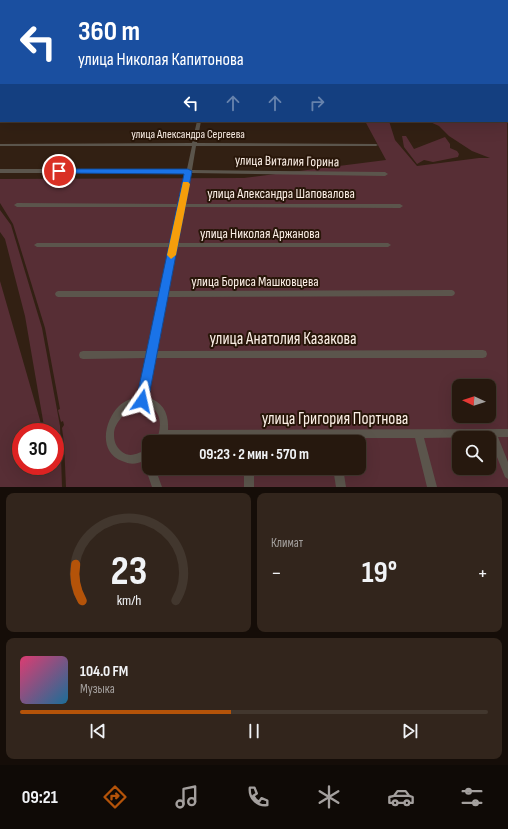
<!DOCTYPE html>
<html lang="ru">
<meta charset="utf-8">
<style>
body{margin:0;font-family:"Sofia Sans Condensed",sans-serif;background:#32251c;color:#f1f3f6;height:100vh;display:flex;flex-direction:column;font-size:15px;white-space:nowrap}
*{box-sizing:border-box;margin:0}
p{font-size:13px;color:#a4a09e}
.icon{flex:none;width:22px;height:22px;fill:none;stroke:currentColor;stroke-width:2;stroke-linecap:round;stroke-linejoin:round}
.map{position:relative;height:487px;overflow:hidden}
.side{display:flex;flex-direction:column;gap:6px;padding:6px;background:#150d08;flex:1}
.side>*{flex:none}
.guide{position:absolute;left:0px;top:0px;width:508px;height:122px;box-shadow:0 4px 16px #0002,0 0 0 1px #42372e;background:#1a4fa0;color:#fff;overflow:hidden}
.needle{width:26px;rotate:274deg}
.buttons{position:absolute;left:452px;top:379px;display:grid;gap:8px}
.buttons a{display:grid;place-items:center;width:44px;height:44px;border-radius:8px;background:#26180e;box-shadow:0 4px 16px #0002,0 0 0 1px #42372e;font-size:20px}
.speed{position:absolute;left:12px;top:423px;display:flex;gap:8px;font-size:20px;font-weight:700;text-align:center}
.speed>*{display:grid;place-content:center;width:52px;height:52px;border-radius:50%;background:#26180e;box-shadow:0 4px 16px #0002,0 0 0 1px #42372e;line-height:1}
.speed .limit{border:6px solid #d22;background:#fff;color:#111}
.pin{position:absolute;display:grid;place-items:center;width:34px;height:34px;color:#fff;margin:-17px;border:2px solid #fff;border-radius:50%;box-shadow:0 1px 4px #0007}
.me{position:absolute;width:44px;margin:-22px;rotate:11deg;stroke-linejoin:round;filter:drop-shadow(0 0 3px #0008)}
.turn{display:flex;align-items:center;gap:14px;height:84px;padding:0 12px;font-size:18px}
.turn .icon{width:52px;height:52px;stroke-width:2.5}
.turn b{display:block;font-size:28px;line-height:34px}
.lanes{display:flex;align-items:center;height:38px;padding:0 12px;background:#0003;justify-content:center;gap:20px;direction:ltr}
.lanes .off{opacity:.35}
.big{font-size:30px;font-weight:700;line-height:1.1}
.side .widget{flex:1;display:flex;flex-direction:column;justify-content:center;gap:6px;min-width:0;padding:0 14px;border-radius:8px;background:#32251c}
.side .dial{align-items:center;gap:0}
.dial svg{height:104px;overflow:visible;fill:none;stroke:#42372e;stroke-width:7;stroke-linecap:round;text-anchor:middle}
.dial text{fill:#f1f3f6;stroke:none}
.song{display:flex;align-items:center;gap:12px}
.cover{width:48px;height:48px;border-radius:6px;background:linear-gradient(135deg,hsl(340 70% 55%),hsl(200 70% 35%))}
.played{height:4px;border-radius:2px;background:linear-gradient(90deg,#b45309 45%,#42372e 45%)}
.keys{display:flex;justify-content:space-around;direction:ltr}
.heat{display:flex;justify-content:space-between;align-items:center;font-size:22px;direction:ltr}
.side .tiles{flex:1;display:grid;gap:6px;grid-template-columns:1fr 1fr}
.widget:last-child{grid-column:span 2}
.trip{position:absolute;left:142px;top:435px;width:224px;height:40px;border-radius:8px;background:#26180e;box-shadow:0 4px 16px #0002,0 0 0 1px #42372e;font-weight:700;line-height:40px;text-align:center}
.tabs{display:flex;height:64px;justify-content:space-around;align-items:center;background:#0f0a06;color:#a4a09e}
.tabs .icon{width:28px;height:28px}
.tabs .active{color:#b45309}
.tabs b{font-size:18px;color:#f1f3f6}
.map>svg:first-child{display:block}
.green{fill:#572e35;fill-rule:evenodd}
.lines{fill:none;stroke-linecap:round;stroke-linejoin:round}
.minor{fill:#5b554c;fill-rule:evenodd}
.route{fill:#1a73e8;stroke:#114b97}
.slow{fill:#f59e0b}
.labels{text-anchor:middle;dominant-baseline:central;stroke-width:4;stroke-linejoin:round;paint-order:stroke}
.far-street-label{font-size:12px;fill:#fbefe6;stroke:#281609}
.street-label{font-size:14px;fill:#fbefe6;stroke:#281609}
.near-street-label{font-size:17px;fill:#fbefe6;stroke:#281609}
</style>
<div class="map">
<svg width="508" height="487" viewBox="0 0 508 487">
<rect width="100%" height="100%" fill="#322013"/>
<!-- green -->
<g class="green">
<polygon points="0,0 295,0 295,1 1,1 1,10"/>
<path d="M507 86 508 487H66L64 443 62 428 64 425 63 421 61 422 58 410 60 409 45 328 13 224 0 203V179L244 178 386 160 365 121H389L395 140 417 166 479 158H490L472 151 449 136 439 126 428 121H507ZM459 386H489V416H459ZM459 438H489V468H459ZM149 442H359V468H149Z"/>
<polygon points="402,136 406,136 414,149 445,137 450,144 450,148 457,151 459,154 458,157 433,162 424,160 417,164 404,147"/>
<polygon points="0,210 11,225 42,328 60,426 62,487 0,487 0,281 40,420 42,432 21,432 21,466 55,466 55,432 45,432 25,316 5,239 0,232"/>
</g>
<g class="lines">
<!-- minor -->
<g class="minor">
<rect x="313" y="0" width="2" height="1"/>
<polygon points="341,0 350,0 347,1"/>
<polygon points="405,0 413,0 411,1"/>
<polygon points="467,0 475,0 473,1"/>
<rect x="507" y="6" width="1" height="2"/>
<rect x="0" y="99" width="1" height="2"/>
<polygon points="0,120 1,120 1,121 77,121 75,122 0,122"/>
<path d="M197 121H201L197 143 376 144 378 145 376 146H196L192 170 385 172 388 174 385 176 191 173 185 204H400L403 206 400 208 184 207 177 243H388L391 245 388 247H176L168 291 452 290 454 291 455 293 454 295 452 296 167 297 156 351 483 350 486 351 487 354 486 357 483 358H154L147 397C163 402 169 413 168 430L508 429V437H498L508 462V479L505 477 489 437 424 438 437 487H427L415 438H339V442H331L330 438H253V442H245V438H166L164 442H156C159 434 162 424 158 415 150 397 130 406 121 418 117 423 114 428 114 434 114 440 115 444 119 449 129 460 137 453 149 449V468H155L162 487H152L143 461C135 465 129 464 122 461 98 452 104 421 119 406 124 401 132 398 139 397L147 358 83 359 80 358 79 355 80 352 83 351H148L160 297H58L56 296 55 294 56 292 58 291H161L170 247H37L34 245 37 243H171L179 207H17L14 205 17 203 179 204 186 173H0V169H187L192 146H0V144L192 143Z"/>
<polygon points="327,121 368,121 366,122 329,122"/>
<rect x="244" y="468" width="10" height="19"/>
<polygon points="333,468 343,468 346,487 336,487"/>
</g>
</g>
<!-- route -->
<polygon class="route" points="56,169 188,169 192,171 148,401 146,405 142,407 138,405 136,401 184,174 59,173 56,173"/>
<!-- slow -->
<polygon class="slow" points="183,182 188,182 190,184 176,255 171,259 167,255"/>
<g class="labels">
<!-- far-street labels -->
<g class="far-street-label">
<text x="188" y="134">улица Александра Сергеева</text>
</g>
<!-- street labels -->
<g class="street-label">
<text transform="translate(287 161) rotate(1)">улица Виталия Горина</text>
<text x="281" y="193">улица Александра Шаповалова</text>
<text x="260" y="233">улица Николая Аржанова</text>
<text x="255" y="281">улица Бориса Машковцева</text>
</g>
<!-- near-street labels -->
<g class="near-street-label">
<text x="283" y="339">улица Анатолия Казакова</text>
<text x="335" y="419">улица Григория Портнова</text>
</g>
</g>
</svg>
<div class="buttons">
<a><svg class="needle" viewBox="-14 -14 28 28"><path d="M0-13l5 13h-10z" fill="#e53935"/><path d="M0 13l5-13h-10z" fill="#a4a09e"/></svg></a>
<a><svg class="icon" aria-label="search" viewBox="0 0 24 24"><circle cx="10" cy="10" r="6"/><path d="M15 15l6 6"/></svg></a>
</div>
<div class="speed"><div class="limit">30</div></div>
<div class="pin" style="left:59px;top:171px;background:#d93025"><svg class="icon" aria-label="arrive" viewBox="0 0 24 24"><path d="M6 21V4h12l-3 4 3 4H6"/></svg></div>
<svg class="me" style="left:142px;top:401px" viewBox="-20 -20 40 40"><path d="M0-17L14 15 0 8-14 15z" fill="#1a73e8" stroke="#fff" stroke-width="4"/></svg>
<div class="trip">09:23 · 2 мин · 570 m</div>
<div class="guide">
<div class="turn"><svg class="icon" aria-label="left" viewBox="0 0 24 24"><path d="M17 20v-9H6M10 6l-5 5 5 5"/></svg><div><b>360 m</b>улица Николая Капитонова</div></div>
<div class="lanes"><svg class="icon" aria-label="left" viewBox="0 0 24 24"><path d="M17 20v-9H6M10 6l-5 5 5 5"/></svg><svg class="icon off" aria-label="ahead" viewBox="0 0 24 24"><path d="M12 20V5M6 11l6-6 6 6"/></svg><svg class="icon off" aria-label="ahead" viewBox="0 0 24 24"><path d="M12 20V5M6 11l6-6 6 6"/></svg><svg class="icon off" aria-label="right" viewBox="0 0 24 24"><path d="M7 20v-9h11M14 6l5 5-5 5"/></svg></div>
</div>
</div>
<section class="side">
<div class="tiles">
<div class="widget dial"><svg viewBox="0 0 100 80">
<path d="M14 69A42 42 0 1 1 86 69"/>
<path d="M14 69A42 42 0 0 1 9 41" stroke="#b45309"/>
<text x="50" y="56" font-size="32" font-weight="700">23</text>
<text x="50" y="72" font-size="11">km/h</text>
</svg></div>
<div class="widget"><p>Климат</p>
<div class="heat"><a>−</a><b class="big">19°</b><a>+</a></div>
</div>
<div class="widget">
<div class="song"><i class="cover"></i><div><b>104.0 FM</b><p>Музыка</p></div></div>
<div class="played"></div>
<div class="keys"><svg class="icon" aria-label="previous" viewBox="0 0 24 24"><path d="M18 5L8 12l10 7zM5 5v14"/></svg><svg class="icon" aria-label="pause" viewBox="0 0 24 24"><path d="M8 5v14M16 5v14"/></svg><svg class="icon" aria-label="next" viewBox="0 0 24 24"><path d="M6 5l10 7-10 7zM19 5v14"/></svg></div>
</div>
</div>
</section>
<nav class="tabs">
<b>09:21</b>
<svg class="icon active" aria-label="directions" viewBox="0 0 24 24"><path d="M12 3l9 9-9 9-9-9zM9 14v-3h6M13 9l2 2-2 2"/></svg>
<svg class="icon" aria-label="music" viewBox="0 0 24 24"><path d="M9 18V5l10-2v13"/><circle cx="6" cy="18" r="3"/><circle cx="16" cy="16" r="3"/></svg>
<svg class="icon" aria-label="phone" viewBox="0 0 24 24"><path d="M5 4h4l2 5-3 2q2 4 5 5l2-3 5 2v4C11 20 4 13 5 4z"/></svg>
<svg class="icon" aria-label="climate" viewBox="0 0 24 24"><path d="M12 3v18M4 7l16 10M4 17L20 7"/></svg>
<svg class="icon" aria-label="car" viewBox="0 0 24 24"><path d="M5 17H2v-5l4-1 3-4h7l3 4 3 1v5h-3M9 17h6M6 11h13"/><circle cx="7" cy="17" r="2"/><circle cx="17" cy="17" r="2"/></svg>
<svg class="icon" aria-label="filters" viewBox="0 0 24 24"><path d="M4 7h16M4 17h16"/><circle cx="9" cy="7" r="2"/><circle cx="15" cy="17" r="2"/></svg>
</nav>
